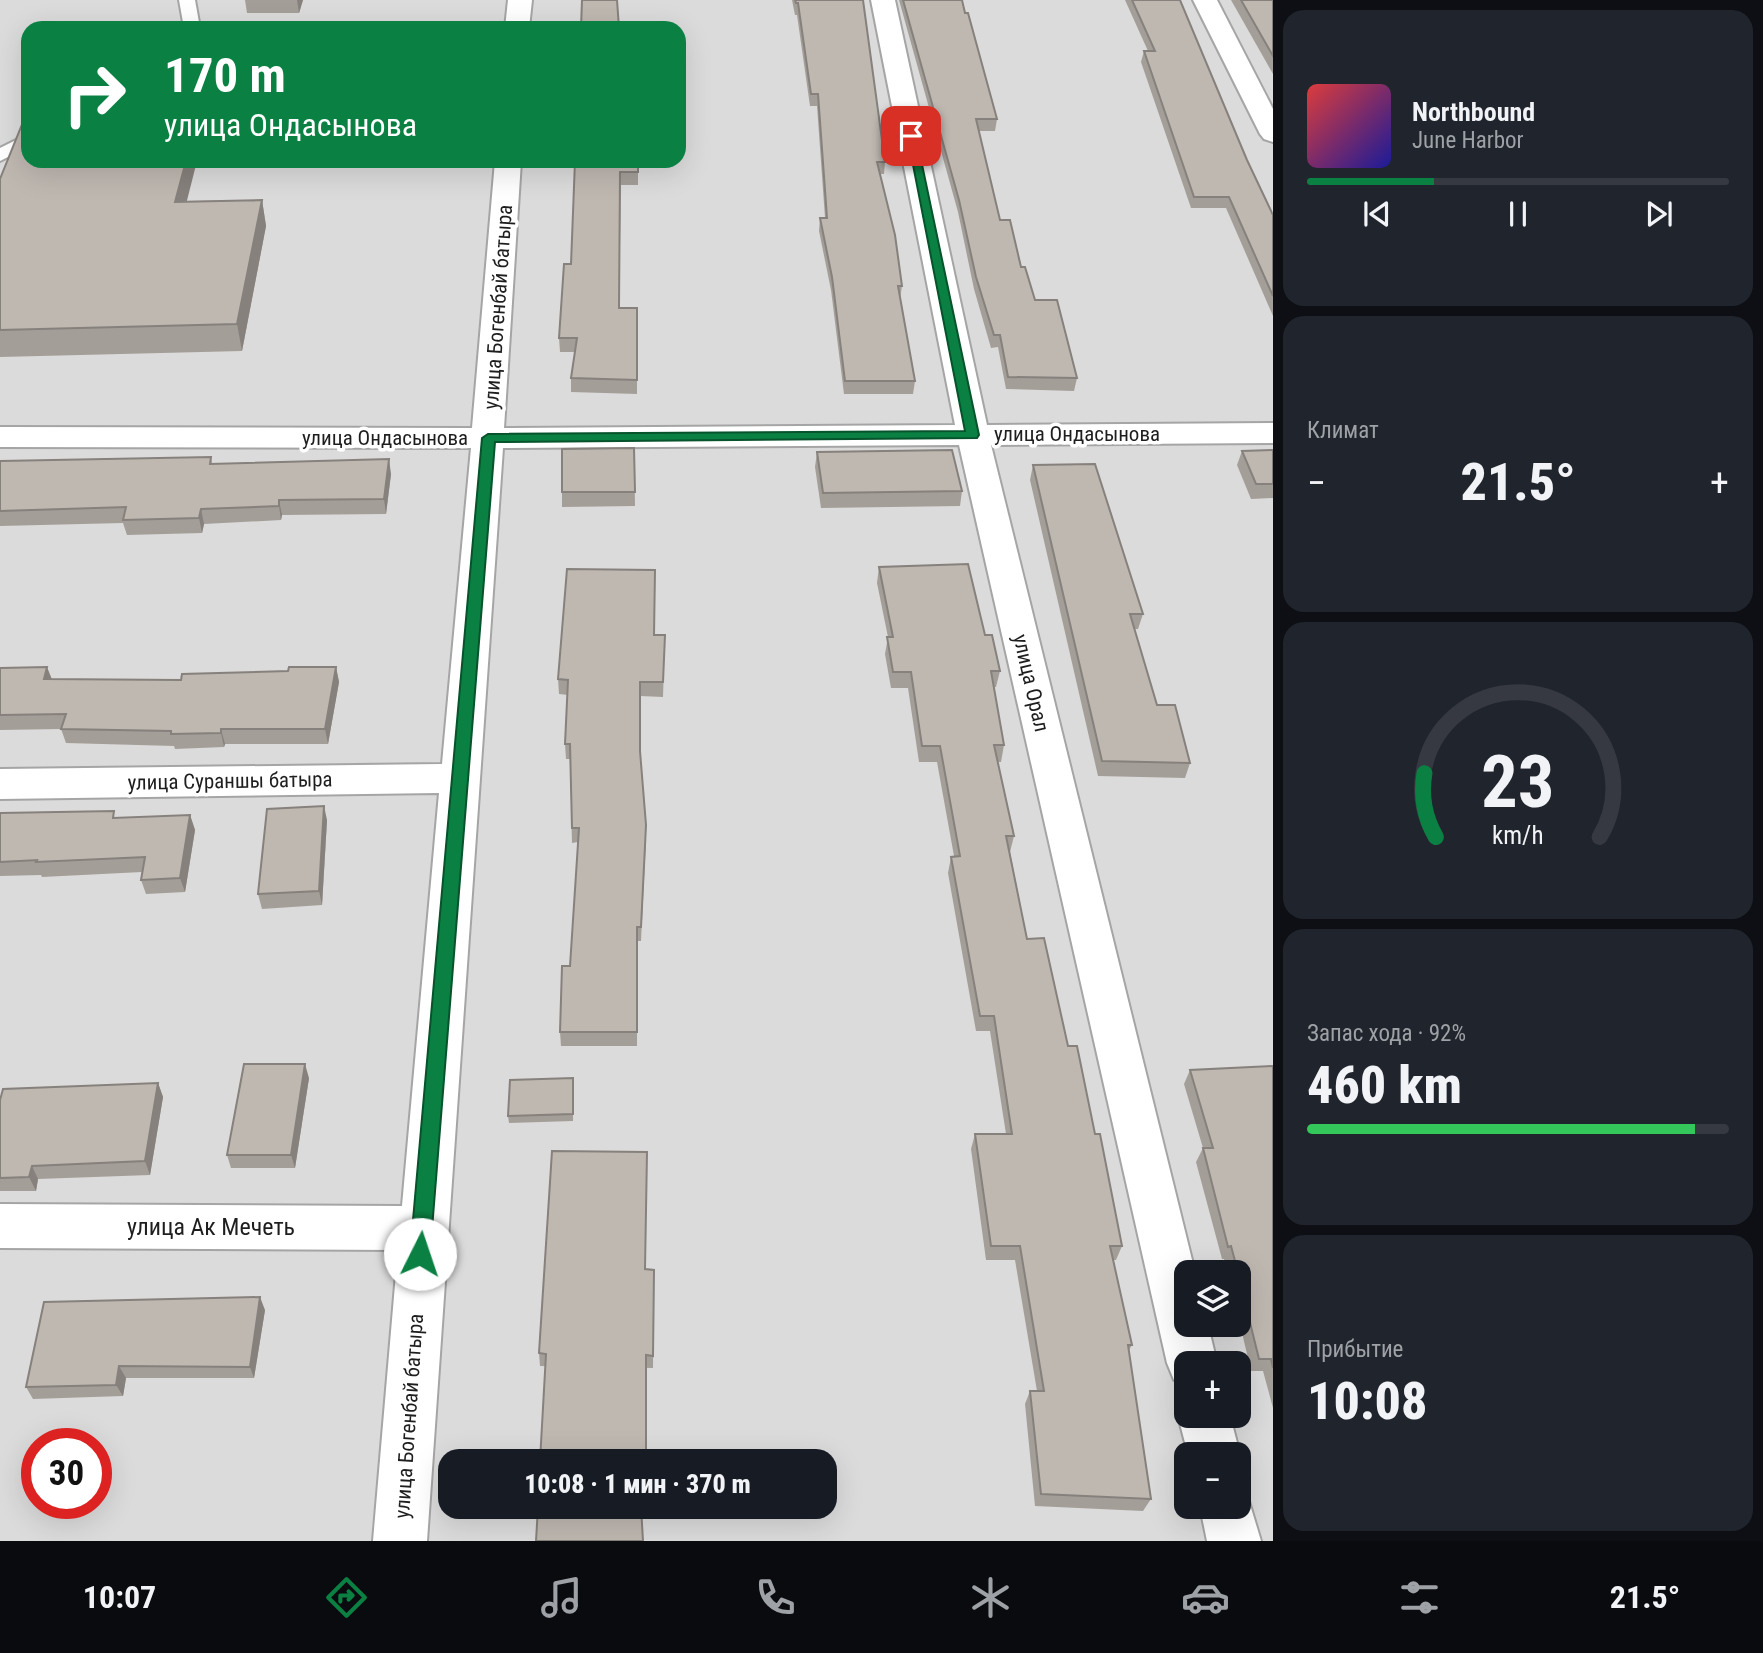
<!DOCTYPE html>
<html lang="ru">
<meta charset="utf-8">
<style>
body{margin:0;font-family:"Roboto Condensed",sans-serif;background:#20242c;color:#f1f3f6;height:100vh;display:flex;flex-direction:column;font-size:26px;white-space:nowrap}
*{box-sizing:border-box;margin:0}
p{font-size:23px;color:#9ea1a6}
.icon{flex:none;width:38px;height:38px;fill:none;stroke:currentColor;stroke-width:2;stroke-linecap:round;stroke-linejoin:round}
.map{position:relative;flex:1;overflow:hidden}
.details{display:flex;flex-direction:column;gap:10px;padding:10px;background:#0d0f14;width:490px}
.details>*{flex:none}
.guide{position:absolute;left:21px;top:21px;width:665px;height:147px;border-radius:21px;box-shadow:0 7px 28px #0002;background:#0b8043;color:#fff;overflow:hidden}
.controls{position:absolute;left:1174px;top:1260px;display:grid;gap:14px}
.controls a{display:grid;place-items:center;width:77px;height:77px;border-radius:14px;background:#171b24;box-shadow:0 7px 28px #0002;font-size:35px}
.speed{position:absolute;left:21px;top:1428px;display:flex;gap:14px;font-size:35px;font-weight:700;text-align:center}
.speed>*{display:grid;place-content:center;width:91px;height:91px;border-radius:50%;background:#171b24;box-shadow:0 7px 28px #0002;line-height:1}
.speed .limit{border:10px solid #d22;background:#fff;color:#111}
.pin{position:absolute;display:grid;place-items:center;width:60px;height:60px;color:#fff;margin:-30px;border-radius:14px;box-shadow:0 4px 10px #0006}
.me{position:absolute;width:77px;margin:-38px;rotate:4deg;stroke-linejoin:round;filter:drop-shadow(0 0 5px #0008)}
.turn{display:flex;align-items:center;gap:24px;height:147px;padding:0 28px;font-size:32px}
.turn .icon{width:91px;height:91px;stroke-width:2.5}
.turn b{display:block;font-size:49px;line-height:60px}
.big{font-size:52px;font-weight:800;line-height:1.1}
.details .widget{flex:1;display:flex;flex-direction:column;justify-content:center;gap:10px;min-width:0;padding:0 24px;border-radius:21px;background:#20242c}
.details .dial{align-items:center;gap:0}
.dial svg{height:182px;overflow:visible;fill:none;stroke:#363941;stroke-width:7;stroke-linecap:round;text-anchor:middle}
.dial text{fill:#f1f3f6;stroke:none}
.song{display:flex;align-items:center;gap:21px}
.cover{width:84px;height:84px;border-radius:10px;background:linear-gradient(135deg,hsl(0 70% 55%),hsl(240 70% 35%))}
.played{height:7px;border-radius:4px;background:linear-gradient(90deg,#0b8043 30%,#363941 30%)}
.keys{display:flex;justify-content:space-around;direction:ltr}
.heat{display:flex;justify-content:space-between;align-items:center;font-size:38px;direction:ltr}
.charge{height:10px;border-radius:5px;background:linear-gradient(90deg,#34c759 92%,#363941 0)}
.trip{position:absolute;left:438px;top:1449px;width:399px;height:70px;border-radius:21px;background:#171b24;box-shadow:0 7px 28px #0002;font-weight:800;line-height:70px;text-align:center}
.tabs{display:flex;height:112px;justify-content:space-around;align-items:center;background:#090b0e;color:#9ea1a6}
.tabs .icon{width:49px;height:49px}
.tabs .current{color:#0b8043}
.tabs b{font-size:32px;color:#f1f3f6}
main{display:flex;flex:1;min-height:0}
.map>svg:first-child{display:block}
.residential{fill:#dcdbdb;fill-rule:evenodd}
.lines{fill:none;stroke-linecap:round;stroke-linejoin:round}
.lane-casing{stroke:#a5a5a5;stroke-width:4}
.street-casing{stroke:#a5a5a5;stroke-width:4}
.lane{fill:#fff;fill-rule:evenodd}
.street{fill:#fff;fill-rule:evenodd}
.wall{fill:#a49e98}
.shaded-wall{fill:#86817c}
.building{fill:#bfb8b1;stroke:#86817c;stroke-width:2}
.route{fill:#0b8043;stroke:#07532c;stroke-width:2}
.labels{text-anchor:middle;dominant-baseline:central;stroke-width:7;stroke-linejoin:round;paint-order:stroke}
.street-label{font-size:21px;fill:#1e1e1e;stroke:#fff}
.near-street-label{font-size:24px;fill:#1e1e1e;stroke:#fff}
</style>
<main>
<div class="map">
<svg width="1273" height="1541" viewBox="0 0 1273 1541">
<rect width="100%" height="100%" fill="#efece5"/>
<!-- residential -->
<path class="residential" d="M0 0H1273V1541H0ZM28 28H679V161H28ZM1186 1272H1239V1325H1186ZM1186 1363H1239V1416H1186ZM37 1444H96V1503H37ZM1186 1454H1239V1507H1186ZM450 1461H824V1507H450Z"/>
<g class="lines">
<!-- lane casing -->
<g class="lane-casing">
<g id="lane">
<polygon points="179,0 195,0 200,28 184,28"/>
<polygon points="28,134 28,147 0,161 0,148"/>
</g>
</g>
<!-- street casing -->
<g class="street-casing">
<g id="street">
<polygon points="508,0 532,0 529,28 505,28"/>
<polygon points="871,0 895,0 987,425 1273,423 1273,443 991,445 1195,1272 1186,1272 1186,1325 1208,1325 1217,1363 1186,1363 1186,1385 1174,1380 1167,1363 959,445 503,448 427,1541 373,1541 398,1250 0,1248 0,1204 402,1206 439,793 0,799 0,769 442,764 471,448 0,447 0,427 472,428 495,161 521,161 504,428 955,425"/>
<polygon points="1193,0 1217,0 1273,109 1273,142 1264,139 1260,134"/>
<polygon points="1186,1398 1186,1416 1230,1416 1240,1454 1239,1457 1239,1454 1188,1454 1178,1416"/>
<polygon points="1239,1486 1245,1488 1261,1541 1207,1541 1200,1507 1239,1507"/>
</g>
</g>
<!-- lane -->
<use href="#lane" class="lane"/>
<!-- street -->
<use href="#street" class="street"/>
</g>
<!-- wall -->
<g class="wall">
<polygon points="245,0 303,0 299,13 247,13"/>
<polygon points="792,0 863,0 885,162 884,174 880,174 902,286 900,299 915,381 913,394 844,394 831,290 819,231 820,218 825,218 817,106 810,106 797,15 795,15"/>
<polygon points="899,0 962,0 997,119 995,131 979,131 1000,220 1035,300 1077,378 1074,391 1006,389 998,347 991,348 974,289 958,212"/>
<polygon points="1125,0 1180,0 1247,160 1273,215 1273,316 1226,208 1191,208 1141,62 1144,51 1148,51"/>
<polygon points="1231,0 1273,0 1273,74"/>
<polygon points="575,161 638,161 638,185 621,185 619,308 637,308 637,394 571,392 571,378 575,352 560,352 559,338 571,264"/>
<polygon points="0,179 187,201 262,200 266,226 242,351 0,357"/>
<polygon points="634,448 635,506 562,507 562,492"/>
<polygon points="1273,450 1273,498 1251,499 1237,465 1242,451"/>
<polygon points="817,452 962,491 960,506 821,508 815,467"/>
<polygon points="211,457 212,464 391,474 386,514 282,515 281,520 204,524 202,533 127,535 123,523 0,526 0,461"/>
<polygon points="1033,465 1143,614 1138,629 1134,629 1157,705 1190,763 1185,778 1098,776 1030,480"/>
<polygon points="879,567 985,635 1000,671 996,687 994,687 1004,745 1001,762 997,762 1014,836 1010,852 1027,939 1068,1046 1095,1134 1122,1246 1116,1260 1113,1260 1132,1345 1129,1350 1151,1499 1143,1511 1035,1506 1025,1404 1030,1391 1037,1391 1015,1260 986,1260 971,1149 975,1134 1006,1134 990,1031 976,1031 948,873 951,857 954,856 937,762 919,762 908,688 891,688 885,654 888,637 877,583"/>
<polygon points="654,635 665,635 663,697 640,696 640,752 646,840 641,941 637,941 637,1046 561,1046 560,1032 570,966 578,842 572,843 570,759 566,759 565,744 568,695 559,694 558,679"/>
<polygon points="336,667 339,682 328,744 225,744 224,747 175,749 174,746 66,743 61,729 0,730 0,668 52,679 181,680"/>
<polygon points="0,813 117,818 190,815 195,830 185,892 146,894 141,880 142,872 42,877 41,875 0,876"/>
<polygon points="327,820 322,905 262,909 258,894"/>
<polygon points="1273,1066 1273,1408 1263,1371 1251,1371 1239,1320 1239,1272 1227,1272 1224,1259 1222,1259 1196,1162 1203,1148 1184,1084 1190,1070"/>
<polygon points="309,1078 295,1168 231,1168 227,1155"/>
<polygon points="573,1078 573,1121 509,1123 508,1116"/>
<polygon points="158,1083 163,1097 150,1175 38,1179 36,1191 0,1191 0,1100"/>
<polygon points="645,1269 654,1270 653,1368 540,1366 539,1353"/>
<polygon points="265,1310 254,1378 126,1378 123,1396 33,1399 26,1387"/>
</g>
<!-- shaded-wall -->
<g class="shaded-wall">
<polygon points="297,0 303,0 299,13"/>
<polygon points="186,161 197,161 180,228 175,202"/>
<polygon points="262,200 266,226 242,351 237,324"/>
<polygon points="389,459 391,474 386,514 384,499"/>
<polygon points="279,500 282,515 281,520 279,506"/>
<polygon points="201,509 204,524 202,533 199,518"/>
<polygon points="47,667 53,682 44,679"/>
<polygon points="336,667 339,682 328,744 325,729"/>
<polygon points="221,729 225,744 224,747 221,733"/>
<polygon points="324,806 327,820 322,905 319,891"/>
<polygon points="190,815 195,830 185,892 180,878"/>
<polygon points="305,1064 309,1078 295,1168 291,1155"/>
<polygon points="158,1083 163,1097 150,1175 145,1161"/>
<polygon points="32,1166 38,1179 36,1191 29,1177"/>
<polygon points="260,1297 265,1310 254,1378 250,1367"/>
<polygon points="119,1366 126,1378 123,1396 116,1385"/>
</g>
<!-- building -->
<g class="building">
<polygon points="582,0 617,0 619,28 581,28"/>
<polygon points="795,0 863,0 885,162 877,162 895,235 902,286 898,286 915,381 845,381 832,277 820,218 827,218 818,94 811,94 798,3 796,3"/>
<polygon points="903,0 962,0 965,13 968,13 997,119 976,119 1000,220 1010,220 1021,267 1025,267 1035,300 1057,300 1077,378 1008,377 1000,335 994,335 976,277 959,200"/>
<polygon points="1132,0 1180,0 1247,160 1273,215 1273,296 1229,197 1194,197 1144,51 1155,51"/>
<polygon points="1241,0 1273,0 1273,56"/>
<polygon points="23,122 28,122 28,161 186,161 175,202 262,200 237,324 0,330 0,179"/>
<polygon points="575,161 638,161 638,172 620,172 619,308 637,308 637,380 571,378 577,338 559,338 564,264 571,264"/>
<polygon points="634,448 635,492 562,492 562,449"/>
<polygon points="952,450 962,491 823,493 817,452"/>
<polygon points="1273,450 1273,484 1256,484 1242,451"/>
<polygon points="211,457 210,464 389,459 384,499 279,500 279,506 201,509 199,518 123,520 126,507 0,511 0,461"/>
<polygon points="1095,464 1143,614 1130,614 1157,705 1175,705 1190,763 1102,761 1033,465"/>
<polygon points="968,564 985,635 992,635 1000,671 991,671 1004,745 994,745 1014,836 1006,836 1027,939 1044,938 1068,1046 1077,1046 1095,1134 1100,1134 1122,1246 1110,1246 1132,1345 1128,1345 1151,1499 1041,1494 1030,1391 1044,1391 1020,1246 991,1246 975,1134 1012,1134 994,1016 980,1016 951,857 960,856 940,746 922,746 911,672 893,672 887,637 893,637 879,567"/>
<polygon points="567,569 655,570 654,635 665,635 663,682 640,682 640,751 646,825 641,927 637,927 637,1032 560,1032 562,966 570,966 579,828 572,828 570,744 565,744 568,680 558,679"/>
<polygon points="47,667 44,679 181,680 182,674 288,671 289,667 336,667 325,729 221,729 221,733 171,734 171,731 61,729 66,714 0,715 0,668"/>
<polygon points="324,806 319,891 258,894 267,809"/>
<polygon points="114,811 113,818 190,815 180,878 141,880 145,857 36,862 37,860 0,862 0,813"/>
<polygon points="244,1064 305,1064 291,1155 227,1155"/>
<polygon points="1273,1066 1273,1368 1271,1359 1259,1359 1239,1278 1239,1272 1238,1272 1231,1246 1228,1247 1203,1148 1213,1148 1190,1070"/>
<polygon points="573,1078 573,1114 508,1116 510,1080"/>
<polygon points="158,1083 145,1161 32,1166 29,1177 0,1178 0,1100 3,1089"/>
<polygon points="552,1151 647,1152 645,1269 654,1270 653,1356 646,1355 646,1461 540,1461 546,1354 539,1353"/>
<polygon points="260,1297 250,1367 119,1366 116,1385 26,1387 44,1302"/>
<polygon points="538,1507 641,1507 643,1541 536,1541"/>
</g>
<!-- route -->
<polygon class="route" points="907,134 916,136 979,435 977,438 495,442 430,1254 427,1261 420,1263 413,1261 410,1254 482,438 488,434 965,431"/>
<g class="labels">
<!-- street labels -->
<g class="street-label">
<text transform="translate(498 307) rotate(-86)">улица Богенбай батыра</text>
<text x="1077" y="434">улица Ондасынова</text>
<text x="385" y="438">улица Ондасынова</text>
<text transform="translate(1031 683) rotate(77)">улица Орал</text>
<text transform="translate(230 781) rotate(-1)">улица Сураншы батыра</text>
<text transform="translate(409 1416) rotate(-86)">улица Богенбай батыра</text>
</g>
<!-- near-street labels -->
<g class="near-street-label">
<text x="211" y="1227">улица Ак Мечеть</text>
</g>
</g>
</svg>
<div class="controls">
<a><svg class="icon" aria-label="layers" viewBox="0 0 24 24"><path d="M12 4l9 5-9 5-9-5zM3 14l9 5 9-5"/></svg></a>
<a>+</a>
<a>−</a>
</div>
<div class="speed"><div class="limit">30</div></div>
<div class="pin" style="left:911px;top:136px;background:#d93025"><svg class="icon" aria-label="arrive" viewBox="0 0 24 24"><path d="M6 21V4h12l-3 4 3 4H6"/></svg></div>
<svg class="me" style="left:420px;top:1254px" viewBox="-20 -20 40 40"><circle r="19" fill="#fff"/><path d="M0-13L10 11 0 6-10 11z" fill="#0b8043"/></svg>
<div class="trip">10:08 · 1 мин · 370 m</div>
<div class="guide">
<div class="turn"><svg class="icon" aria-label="right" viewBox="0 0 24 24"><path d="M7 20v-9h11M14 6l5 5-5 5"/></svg><div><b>170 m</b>улица Ондасынова</div></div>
</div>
</div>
<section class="details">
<div class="widget">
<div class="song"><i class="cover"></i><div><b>Northbound</b><p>June Harbor</p></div></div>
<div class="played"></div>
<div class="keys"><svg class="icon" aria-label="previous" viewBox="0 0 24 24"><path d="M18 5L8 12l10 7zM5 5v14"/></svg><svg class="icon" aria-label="pause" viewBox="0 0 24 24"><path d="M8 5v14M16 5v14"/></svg><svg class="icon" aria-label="next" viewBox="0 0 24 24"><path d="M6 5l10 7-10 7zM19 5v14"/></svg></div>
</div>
<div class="widget"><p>Климат</p>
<div class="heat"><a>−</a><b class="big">21.5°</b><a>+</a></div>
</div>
<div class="widget dial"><svg viewBox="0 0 100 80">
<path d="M14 69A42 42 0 1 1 86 69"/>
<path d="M14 69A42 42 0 0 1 9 41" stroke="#0b8043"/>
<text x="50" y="56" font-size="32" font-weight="700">23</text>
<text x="50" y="72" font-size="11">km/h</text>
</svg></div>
<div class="widget"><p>Запас хода · 92%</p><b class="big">460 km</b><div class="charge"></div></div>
<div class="widget"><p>Прибытие</p><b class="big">10:08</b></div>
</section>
</main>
<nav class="tabs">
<b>10:07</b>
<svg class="icon current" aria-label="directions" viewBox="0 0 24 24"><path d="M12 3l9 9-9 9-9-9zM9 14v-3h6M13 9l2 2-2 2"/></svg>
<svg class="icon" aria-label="music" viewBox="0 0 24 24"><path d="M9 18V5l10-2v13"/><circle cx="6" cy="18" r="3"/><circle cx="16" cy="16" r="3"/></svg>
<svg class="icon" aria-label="phone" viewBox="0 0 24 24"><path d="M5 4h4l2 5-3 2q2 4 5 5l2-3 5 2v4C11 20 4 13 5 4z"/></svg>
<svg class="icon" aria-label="climate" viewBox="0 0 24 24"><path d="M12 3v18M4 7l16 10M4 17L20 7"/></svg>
<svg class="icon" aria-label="car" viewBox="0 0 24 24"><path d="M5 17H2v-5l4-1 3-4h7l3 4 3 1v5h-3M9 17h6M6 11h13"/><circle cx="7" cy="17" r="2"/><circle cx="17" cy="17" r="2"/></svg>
<svg class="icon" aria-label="filters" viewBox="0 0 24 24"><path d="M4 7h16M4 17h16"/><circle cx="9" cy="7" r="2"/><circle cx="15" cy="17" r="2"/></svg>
<b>21.5°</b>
</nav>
